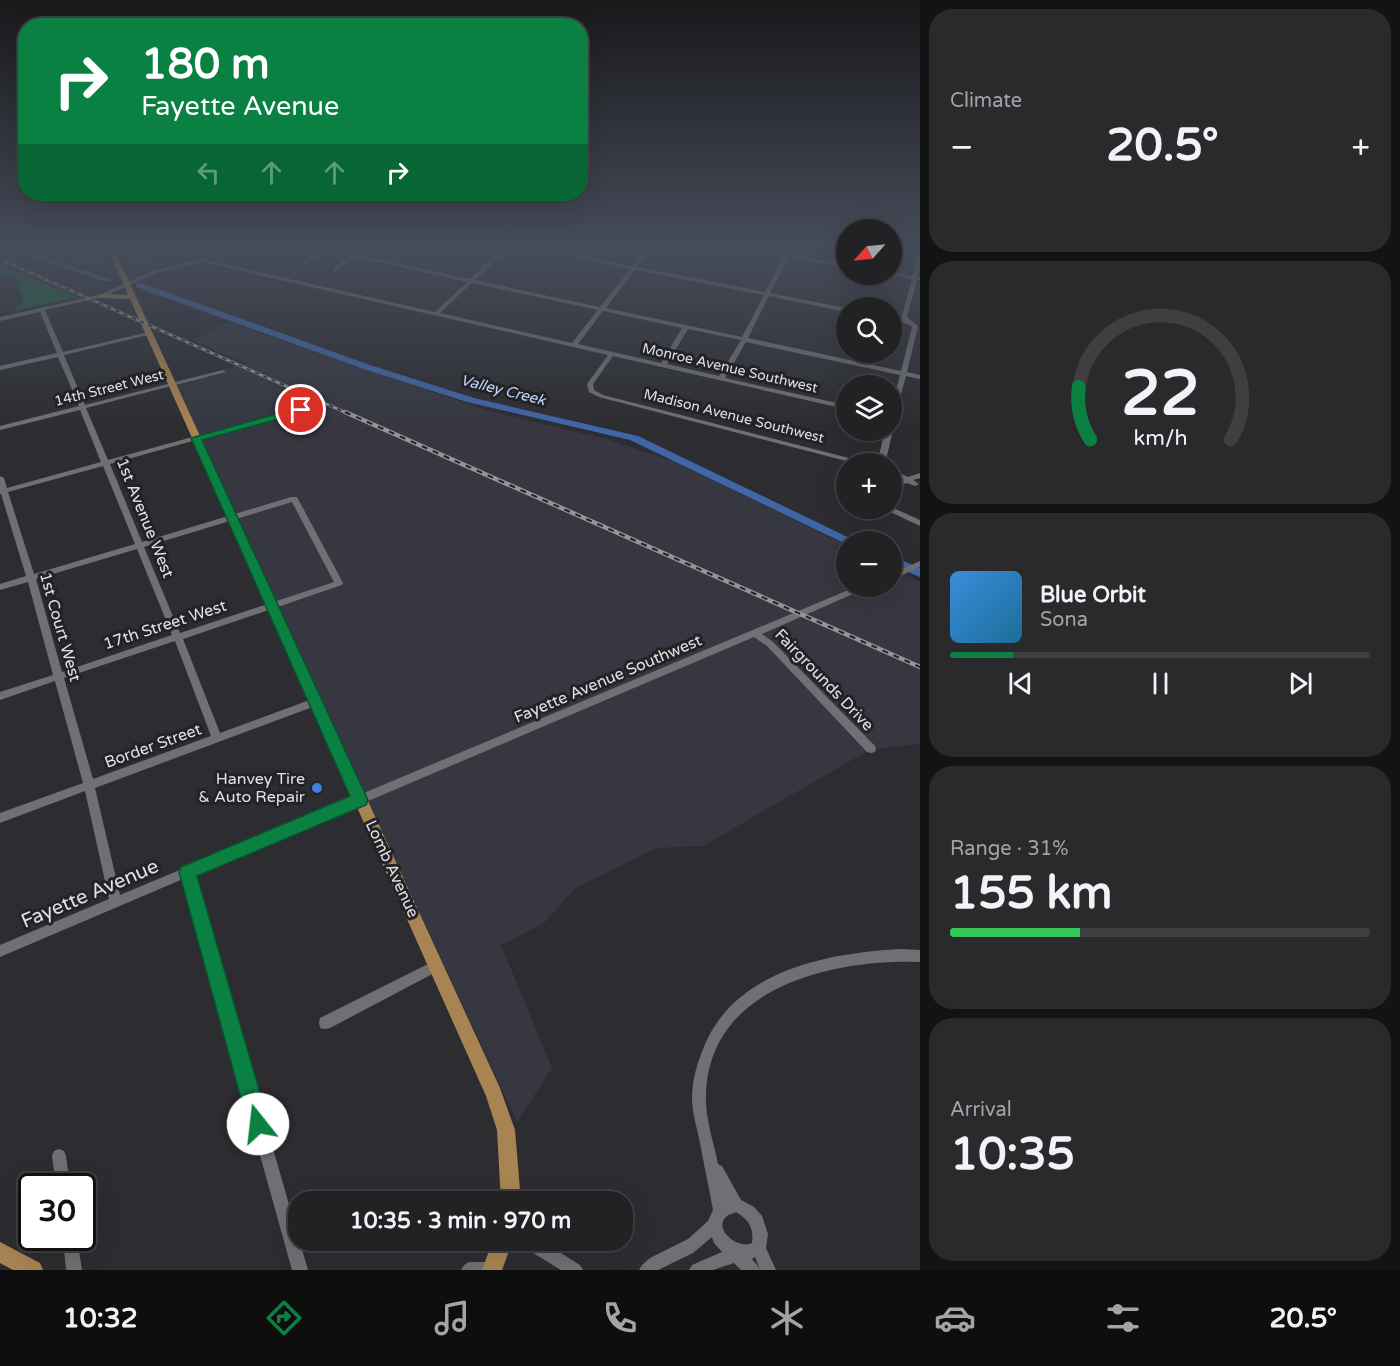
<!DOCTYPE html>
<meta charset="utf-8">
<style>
body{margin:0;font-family:"Varela Round",sans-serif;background:#2a2a2d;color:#f1f3f6;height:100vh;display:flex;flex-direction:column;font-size:22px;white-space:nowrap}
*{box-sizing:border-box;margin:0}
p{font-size:20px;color:#a2a4a7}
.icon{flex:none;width:33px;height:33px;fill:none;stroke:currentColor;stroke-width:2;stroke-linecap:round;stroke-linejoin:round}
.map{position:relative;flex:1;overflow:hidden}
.side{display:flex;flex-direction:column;gap:9px;padding:9px;background:#131314;width:480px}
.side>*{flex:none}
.guide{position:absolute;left:18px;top:18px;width:570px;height:183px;border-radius:24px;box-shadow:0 6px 24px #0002,0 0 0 2px #3f3f42;background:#0b8043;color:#fff;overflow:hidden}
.needle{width:39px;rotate:243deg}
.buttons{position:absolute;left:836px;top:219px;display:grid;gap:12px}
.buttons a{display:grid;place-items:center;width:66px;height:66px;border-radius:50%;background:#222225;box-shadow:0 6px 24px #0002,0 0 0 2px #3f3f42;font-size:30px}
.speed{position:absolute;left:18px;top:1173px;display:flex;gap:12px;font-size:30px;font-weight:700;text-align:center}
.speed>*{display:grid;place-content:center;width:78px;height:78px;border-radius:50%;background:#222225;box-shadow:0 6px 24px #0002,0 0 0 2px #3f3f42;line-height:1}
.speed .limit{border:3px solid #111;border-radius:9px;background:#fff;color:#111}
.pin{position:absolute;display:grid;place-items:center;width:51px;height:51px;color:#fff;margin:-26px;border:3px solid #fff;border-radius:50%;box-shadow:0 2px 6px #0007}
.me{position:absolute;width:66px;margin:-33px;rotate:344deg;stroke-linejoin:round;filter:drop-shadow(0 0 4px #0008)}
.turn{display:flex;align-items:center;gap:21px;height:126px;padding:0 24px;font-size:27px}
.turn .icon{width:78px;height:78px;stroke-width:2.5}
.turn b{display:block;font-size:42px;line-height:51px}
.lanes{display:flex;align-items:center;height:57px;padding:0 24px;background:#0003;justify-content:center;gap:30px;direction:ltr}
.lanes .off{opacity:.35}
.big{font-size:45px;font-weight:700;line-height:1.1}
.side .card{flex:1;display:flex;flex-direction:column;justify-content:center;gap:9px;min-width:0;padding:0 21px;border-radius:24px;background:#2a2a2d}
.side .dial{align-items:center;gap:0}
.dial svg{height:156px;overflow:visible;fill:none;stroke:#3f3f42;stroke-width:7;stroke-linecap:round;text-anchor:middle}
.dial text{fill:#f1f3f6;stroke:none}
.song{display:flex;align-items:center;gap:18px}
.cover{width:72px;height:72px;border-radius:9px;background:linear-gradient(135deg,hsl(210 70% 55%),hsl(200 70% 35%))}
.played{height:6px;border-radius:3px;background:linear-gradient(90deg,#0b8043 15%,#3f3f42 15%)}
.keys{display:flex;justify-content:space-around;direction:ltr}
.heat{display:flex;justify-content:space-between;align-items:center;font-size:33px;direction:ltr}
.charge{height:9px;border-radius:4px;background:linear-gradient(90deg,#34c759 31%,#3f3f42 0)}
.trip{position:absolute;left:288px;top:1191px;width:345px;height:60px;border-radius:24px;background:#222225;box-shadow:0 6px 24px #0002,0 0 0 2px #3f3f42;font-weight:700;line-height:60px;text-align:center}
.dock{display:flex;height:96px;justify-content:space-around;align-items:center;background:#0e0e0f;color:#a2a4a7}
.dock .icon{width:42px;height:42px}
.dock .active{color:#0b8043}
.dock b{font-size:27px;color:#f1f3f6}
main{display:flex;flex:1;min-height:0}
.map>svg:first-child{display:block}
.built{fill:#363740}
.green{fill:#156436}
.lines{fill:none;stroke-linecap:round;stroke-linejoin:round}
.river{fill:#3f66a6;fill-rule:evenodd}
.minor{fill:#707074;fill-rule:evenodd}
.major{fill:#a88453;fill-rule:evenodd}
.rail-far1-casing{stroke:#959598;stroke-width:3}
.rail-casing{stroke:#959598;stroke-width:4.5}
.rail-far1{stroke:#232327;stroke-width:1.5;stroke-dasharray:4.5;stroke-linecap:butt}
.rail{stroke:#232327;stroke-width:2;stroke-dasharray:6;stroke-linecap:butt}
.route{fill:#0b8043;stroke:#07532c;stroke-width:1.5}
.shop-dot{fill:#3f7fe0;stroke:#232327;stroke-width:2}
.labels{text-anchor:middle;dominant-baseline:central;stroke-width:6;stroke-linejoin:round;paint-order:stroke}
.far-street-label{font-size:14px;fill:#e1e1e3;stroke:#232327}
.far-water-label{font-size:15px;font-style:italic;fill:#c0d7fc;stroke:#232327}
.street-label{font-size:16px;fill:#e1e1e3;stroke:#232327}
.poi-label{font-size:16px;fill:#e1e1e3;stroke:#232327;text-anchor:end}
.near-street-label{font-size:20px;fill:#e1e1e3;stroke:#232327}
</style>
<main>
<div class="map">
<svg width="920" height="1270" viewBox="0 0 920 1270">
<rect width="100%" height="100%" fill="#2d2d31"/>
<!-- built -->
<g class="built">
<polygon points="54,249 103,249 108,262 81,267 56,254"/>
<polygon points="153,255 159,267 132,276 130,276 121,261"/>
<polygon points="227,322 489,411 607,439 678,463 846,545 846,586 891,586 891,567 920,582 920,744 871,749 703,846 657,848 575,888 544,923 501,945 552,1068 517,1122 174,381 248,364 193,340"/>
</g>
<!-- green -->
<polygon class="green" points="0,264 76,297 14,311 23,299 15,279 0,272"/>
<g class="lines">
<!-- river -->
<g class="river">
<polygon points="9,249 21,249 113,280 106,282"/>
<polygon points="136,283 142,283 370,365 474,398 638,436 858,542 846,542 846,544 630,440 467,402 364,369 136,287"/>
<polygon points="891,556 920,568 920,577 891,565"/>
</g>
<!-- minor -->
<g class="minor">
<polygon points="51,249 57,249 58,255 54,255"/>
<path d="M220 249H227L207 260 435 312 467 282 355 257 335 272 333 271V269L349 256 325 251 307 264 302 263C324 245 326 248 353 254L359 249H365L358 255 470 279 502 249H508L475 280 600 307 630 269 537 249H548L632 266 645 249H651L637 267 765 292 784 256 752 249H763L834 262 839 249H845L839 263 846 264V268L789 257 770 293 846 308V312L769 296 748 338 901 371 912 327 908 324 891 320V316L901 319 912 279 889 274H891V272L912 276 917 258 920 256V268L918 277 920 278V280H917L907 317 918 326 907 372 920 375V379L906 376 893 423 891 424V408L900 375 746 342 725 378 846 405V409L613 356 593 384 594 390 603 395 872 464H858L599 397 589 392 587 384 608 355 202 262 156 273 103 297 45 310 63 352 149 332 152 334 64 355 85 405 223 370 226 372 86 408 108 460 314 404H318V406L110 464 142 542 291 497H297L343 583 342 585 183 639 220 733 315 698 318 699 320 702 318 705 95 788 120 895 858 586H871L762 634 773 642 875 746 876 749 875 752 871 753 867 752 767 646 754 637 194 875 308 1270H292L183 879 0 957V945L109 899 85 791 0 823V813L83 783 55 681 0 700V692L53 675 28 582 0 590V584L26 576 1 494H0V476L4 478 7 488 101 462 80 410 0 430V426L79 406 58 357 0 370V366L57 353 40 312 0 321V317L99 295 152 271 201 259ZM635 270 764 295 742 337 606 308ZM472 283 598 310 572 343 440 313ZM603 311 682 328 661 363 578 344ZM688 329 741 340 719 376 667 364ZM103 466 135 544 34 574 8 492ZM292 502 334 582 180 633 144 547ZM137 549 172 635 62 672 36 579ZM175 641 211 736 93 779 64 678Z"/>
<polygon points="891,428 893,430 885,464 877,464 885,430 891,430"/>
<polygon points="891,469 908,477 920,473 920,478 913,480 919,484 915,486 907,483 891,488 891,483 901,480 891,474"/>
<polygon points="891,507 920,520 920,526 882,508 891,508"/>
<polygon points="920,561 920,567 891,580 891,574"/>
<path d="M900 949 920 950V962C832 959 707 987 706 1097 705 1118 714 1143 718 1164L722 1166 741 1200 754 1207 762 1216 768 1234 766 1248 776 1270H760L755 1257 752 1259 757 1265 760 1270H741L734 1263 713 1270H689L692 1265 722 1252 714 1243 712 1237 693 1253 658 1270H639L642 1265 650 1258 688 1239 708 1221 713 1210C709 1188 704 1165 700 1143 697 1128 692 1112 692 1098 692 1079 698 1061 705 1044 737 970 828 953 900 949ZM736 1212C749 1220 754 1228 752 1243 737 1250 712 1228 727 1216 728 1215 734 1213 736 1212Z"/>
<polygon points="436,960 440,962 442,966 440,970 330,1028 325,1029 320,1028 319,1023 320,1018"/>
<polygon points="59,1149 64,1151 66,1156 70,1186 56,1186 52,1156 54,1151"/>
<polygon points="63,1238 77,1238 82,1270 66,1270"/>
<polygon points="518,1240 540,1240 580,1265 583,1270 561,1270 520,1245"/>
<polygon points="469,1262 492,1262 497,1265 500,1270 461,1270 464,1265"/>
</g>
<!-- major -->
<g class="major">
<polygon points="108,249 114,249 500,1088 515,1130 521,1202 501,1202 497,1130 486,1096 130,299 101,298 97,296 101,294 128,295"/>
<polygon points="493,1240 513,1240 502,1270 482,1270"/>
<polygon points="0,1242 40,1263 43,1270 13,1270 0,1263"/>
</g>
<!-- rail-far1 casing -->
<g class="rail-far1-casing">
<polyline id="rail-far1" points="0,259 349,414"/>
</g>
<!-- rail casing -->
<g class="rail-casing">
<polyline id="rail" points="345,412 920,667"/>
</g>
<!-- rail-far1 -->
<use href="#rail-far1" class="rail-far1"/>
<!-- rail -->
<use href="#rail" class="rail"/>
</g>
<!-- sky -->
<linearGradient id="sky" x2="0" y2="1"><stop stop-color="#19191b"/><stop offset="0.58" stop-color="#464c5a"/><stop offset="1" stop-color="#464c5a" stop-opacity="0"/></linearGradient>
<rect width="920" height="427" fill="url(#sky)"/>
<!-- route -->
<polygon class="route" points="301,407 306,410 305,412 202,440 368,800 366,805 197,876 269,1124 266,1131 258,1134 251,1131 248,1124 179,872 181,867 350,796 191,438"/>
<!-- markers -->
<circle class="shop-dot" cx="317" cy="788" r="6"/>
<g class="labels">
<!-- far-street labels -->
<g class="far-street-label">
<text transform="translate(730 368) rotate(13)">Monroe Avenue Southwest</text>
<text transform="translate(109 388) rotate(-14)">14th Street West</text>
<text transform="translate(734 416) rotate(14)">Madison Avenue Southwest</text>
</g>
<!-- far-water labels -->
<g class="far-water-label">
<text transform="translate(503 390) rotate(14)">Valley Creek</text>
</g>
<!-- street labels -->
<g class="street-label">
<text transform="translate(145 518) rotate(68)">1st Avenue West</text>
<text transform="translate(165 625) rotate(-18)">17th Street West</text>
<text transform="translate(60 627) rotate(74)">1st Court West</text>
<text transform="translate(608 679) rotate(-23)">Fayette Avenue Southwest</text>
<text transform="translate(824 680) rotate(46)">Fairgrounds Drive</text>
<text transform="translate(153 746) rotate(-20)">Border Street</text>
<text transform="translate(392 869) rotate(65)">Lomb Avenue</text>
</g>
<!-- poi labels -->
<g class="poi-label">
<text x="305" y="779">Hanvey Tire<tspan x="305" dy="18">&amp; Auto Repair</tspan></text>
</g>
<!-- near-street labels -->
<g class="near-street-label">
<text transform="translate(90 894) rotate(-23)">Fayette Avenue</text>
</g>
</g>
</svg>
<div class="buttons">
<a><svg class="needle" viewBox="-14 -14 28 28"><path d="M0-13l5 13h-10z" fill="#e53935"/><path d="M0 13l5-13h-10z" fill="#a2a4a7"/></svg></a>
<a><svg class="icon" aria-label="search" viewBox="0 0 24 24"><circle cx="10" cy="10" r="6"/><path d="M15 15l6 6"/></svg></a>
<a><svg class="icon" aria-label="layers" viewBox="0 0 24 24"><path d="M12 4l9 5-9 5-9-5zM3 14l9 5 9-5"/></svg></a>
<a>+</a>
<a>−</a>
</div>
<div class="speed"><div class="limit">30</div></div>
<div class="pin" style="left:301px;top:410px;background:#d93025"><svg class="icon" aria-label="arrive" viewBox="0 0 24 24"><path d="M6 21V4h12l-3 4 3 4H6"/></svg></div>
<svg class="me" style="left:258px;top:1124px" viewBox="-20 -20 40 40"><circle r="19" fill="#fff"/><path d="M0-13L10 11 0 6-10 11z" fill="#0b8043"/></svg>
<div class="trip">10:35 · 3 min · 970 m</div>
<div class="guide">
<div class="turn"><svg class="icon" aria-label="right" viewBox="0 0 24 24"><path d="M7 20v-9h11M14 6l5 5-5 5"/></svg><div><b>180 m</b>Fayette Avenue</div></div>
<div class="lanes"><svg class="icon off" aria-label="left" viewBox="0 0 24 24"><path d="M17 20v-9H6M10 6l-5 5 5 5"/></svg><svg class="icon off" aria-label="ahead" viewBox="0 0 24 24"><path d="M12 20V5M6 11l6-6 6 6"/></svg><svg class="icon off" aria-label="ahead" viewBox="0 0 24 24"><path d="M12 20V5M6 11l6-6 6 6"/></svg><svg class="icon" aria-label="right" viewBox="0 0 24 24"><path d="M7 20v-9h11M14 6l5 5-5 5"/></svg></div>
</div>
</div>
<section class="side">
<div class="card"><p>Climate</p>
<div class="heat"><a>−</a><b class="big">20.5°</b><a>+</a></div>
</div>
<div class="card dial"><svg viewBox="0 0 100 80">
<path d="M14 69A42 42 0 1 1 86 69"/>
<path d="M14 69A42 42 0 0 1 8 42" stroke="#0b8043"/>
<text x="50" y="56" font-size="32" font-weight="700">22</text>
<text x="50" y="72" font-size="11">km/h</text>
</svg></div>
<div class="card">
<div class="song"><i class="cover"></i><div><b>Blue Orbit</b><p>Sona</p></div></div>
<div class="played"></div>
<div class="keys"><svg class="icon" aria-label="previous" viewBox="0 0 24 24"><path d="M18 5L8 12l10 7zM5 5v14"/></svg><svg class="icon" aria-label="pause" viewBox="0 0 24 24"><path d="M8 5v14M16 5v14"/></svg><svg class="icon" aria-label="next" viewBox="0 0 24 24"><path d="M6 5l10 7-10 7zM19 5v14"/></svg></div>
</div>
<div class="card"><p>Range · 31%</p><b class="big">155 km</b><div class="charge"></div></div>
<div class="card"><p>Arrival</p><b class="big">10:35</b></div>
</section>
</main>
<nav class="dock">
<b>10:32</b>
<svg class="icon active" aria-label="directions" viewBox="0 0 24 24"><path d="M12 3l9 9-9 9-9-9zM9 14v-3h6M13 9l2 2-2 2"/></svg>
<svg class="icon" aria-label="music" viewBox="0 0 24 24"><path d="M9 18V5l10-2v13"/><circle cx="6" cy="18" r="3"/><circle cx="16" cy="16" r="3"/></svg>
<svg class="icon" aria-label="phone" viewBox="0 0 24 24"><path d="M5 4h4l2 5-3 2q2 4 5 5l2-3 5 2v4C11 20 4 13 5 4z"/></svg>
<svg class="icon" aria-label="climate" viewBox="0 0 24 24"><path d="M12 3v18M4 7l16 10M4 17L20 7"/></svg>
<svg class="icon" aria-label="car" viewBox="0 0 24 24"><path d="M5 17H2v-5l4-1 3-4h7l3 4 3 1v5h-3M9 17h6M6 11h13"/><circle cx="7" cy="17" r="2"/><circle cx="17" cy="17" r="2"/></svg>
<svg class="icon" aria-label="filters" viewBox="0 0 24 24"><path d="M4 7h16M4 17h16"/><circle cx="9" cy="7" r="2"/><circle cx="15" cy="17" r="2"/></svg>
<b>20.5°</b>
</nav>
